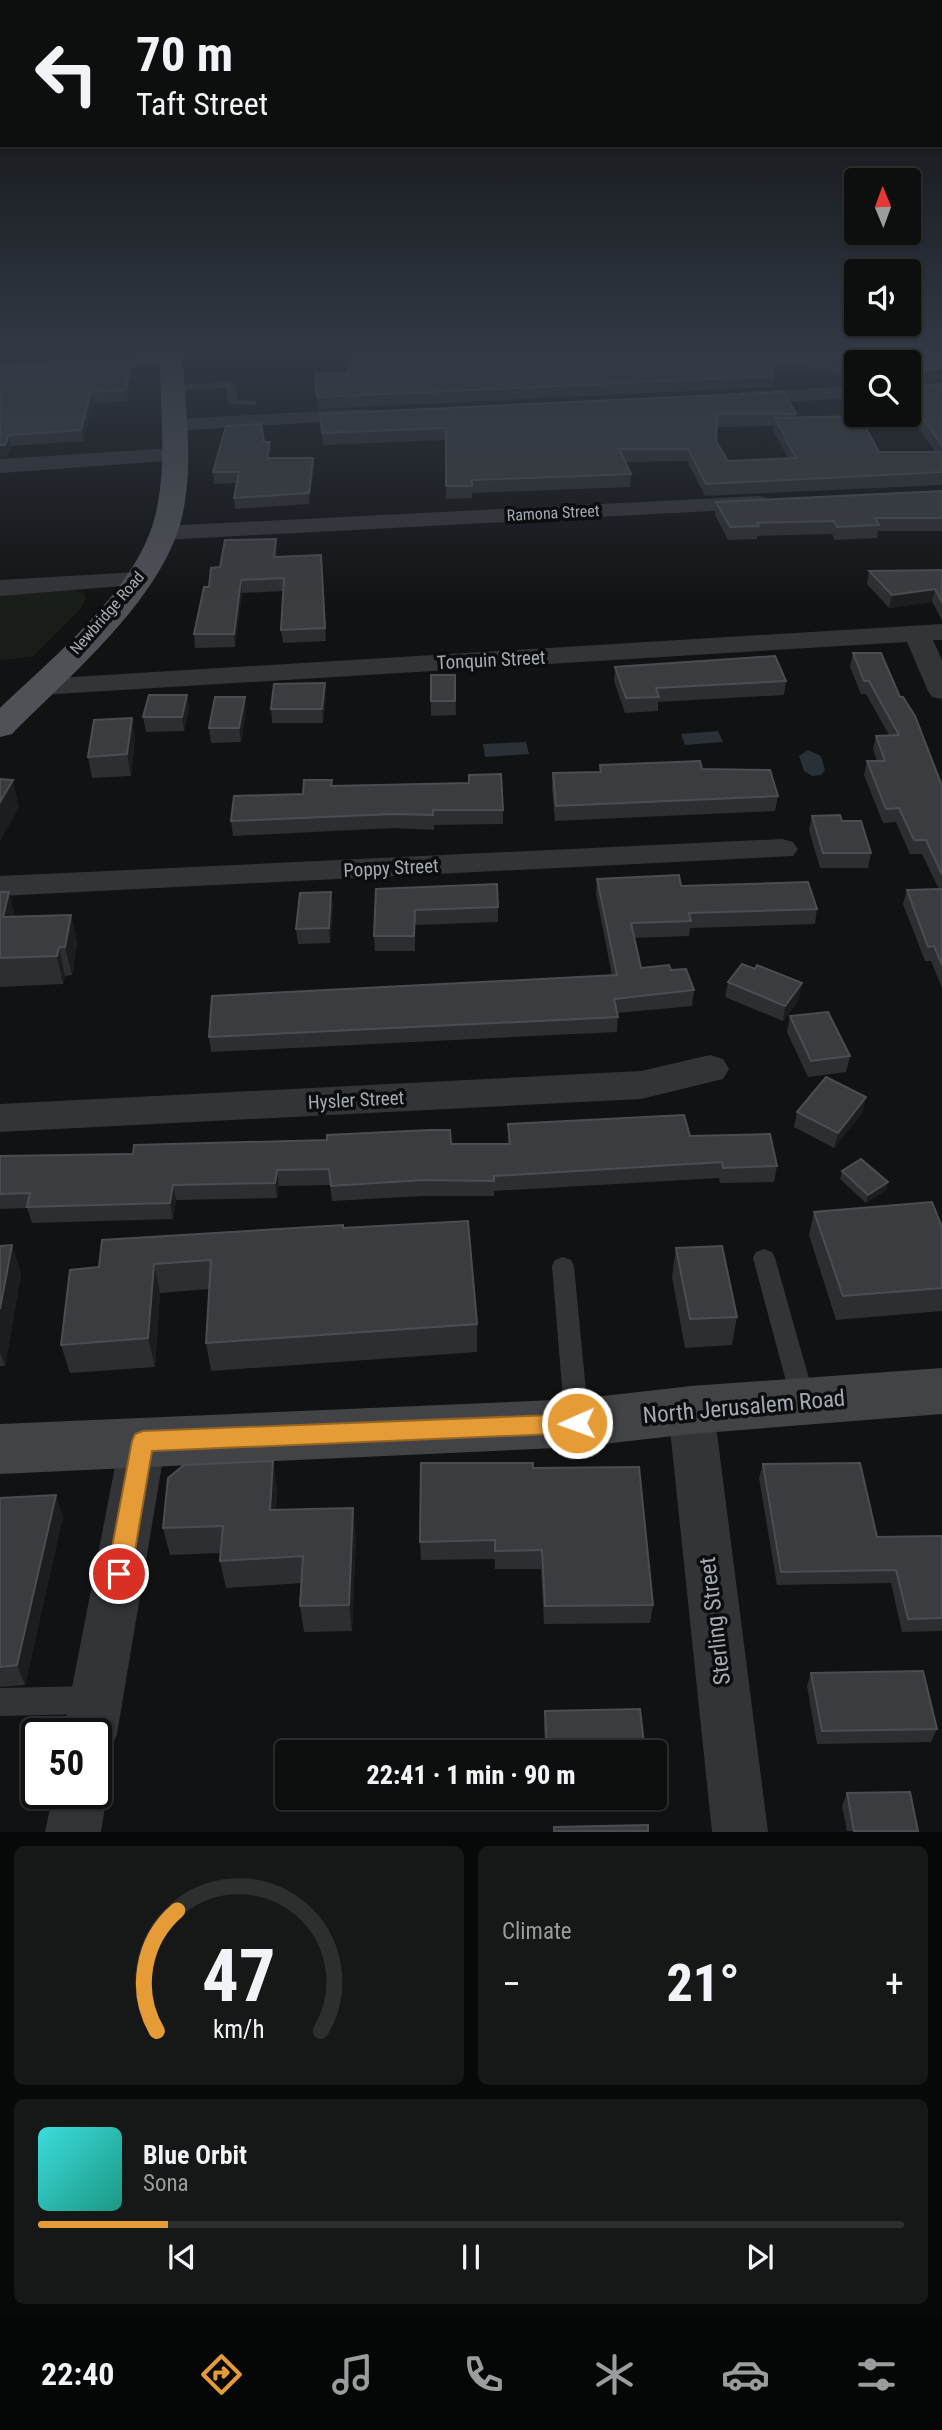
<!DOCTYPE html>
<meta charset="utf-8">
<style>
body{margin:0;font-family:"Roboto Condensed",sans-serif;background:#161717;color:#f1f3f6;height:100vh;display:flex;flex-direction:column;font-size:26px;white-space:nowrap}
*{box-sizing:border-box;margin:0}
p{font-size:23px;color:#9a9c9e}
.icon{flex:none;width:38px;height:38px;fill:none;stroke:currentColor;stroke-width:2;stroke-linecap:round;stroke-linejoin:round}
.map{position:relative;height:1832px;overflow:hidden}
.details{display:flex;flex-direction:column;gap:14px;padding:14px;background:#070808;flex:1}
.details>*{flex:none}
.hud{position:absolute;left:0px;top:0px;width:943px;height:147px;box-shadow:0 2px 5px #0004,0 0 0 2px #2d2e2e;background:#0d0e0e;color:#f1f3f6;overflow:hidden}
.needle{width:46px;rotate:359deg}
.buttons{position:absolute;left:844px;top:168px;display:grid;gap:14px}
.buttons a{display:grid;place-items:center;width:77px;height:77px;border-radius:7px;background:#0d0e0e;box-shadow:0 2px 5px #0004,0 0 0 2px #2d2e2e;font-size:35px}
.speed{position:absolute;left:21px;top:1718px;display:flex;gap:14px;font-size:35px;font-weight:700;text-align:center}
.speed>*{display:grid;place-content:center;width:91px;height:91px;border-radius:50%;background:#0d0e0e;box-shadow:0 2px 5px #0004,0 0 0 2px #2d2e2e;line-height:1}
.speed .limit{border:4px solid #111;border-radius:10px;background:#fff;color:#111}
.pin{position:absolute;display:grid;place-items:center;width:60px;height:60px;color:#fff;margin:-30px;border:4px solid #fff;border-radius:50%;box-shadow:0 2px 7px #0007}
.me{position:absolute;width:77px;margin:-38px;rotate:268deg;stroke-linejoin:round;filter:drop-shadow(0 0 5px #0008)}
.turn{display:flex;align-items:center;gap:24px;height:147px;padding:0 21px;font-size:32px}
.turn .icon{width:91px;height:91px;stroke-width:2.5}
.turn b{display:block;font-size:49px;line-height:60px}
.big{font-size:52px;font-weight:800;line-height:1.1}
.details .card{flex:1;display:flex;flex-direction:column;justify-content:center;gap:10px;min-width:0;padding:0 24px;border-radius:10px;background:#161717}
.details .dial{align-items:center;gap:0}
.dial svg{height:182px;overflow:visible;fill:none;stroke:#2d2e2e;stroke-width:7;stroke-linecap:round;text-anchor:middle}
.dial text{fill:#f1f3f6;stroke:none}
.song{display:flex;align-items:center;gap:21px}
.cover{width:84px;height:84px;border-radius:10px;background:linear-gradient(135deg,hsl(180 70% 55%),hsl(170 70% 35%))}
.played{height:7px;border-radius:4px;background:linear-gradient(90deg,#e69c36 15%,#2d2e2e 15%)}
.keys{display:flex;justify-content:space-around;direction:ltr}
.heat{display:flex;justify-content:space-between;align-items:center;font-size:38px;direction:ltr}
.details .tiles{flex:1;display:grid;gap:14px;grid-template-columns:1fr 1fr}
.card:last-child{grid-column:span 2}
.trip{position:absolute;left:275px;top:1740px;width:392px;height:70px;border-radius:7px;background:#0d0e0e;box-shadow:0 2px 5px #0004,0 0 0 2px #2d2e2e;font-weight:800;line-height:70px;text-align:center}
.menu{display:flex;height:112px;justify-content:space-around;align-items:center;background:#050606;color:#9a9c9e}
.menu .icon{width:49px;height:49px}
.menu .on{color:#e69c36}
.menu b{font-size:32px;color:#f1f3f6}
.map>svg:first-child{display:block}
.green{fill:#181d18}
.water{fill:#293136}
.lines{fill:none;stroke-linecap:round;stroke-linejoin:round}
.lane{fill:#333438;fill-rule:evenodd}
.street{fill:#333438;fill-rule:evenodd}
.secondary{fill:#414347;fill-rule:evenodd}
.primary{fill:#4f5156;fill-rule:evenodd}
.wall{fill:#2d2e31;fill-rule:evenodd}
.shaded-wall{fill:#1c1d1f}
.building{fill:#3a3c3f;stroke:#4a4d51;stroke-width:2}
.route{fill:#e69c36;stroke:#966523;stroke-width:2}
.labels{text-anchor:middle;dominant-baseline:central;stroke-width:7;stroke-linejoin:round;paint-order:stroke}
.far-street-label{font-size:16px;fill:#a4aab3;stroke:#0c0d0e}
.street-label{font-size:19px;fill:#a4aab3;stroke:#0c0d0e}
.near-street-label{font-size:23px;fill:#a4aab3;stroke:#0c0d0e}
</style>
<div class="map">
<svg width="942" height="1832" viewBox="0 0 942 1832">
<rect width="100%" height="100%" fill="#111213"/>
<!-- green -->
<polygon class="green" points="73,590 83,593 86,599 81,608 32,657 0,660 0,595"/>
<!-- water -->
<g class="water">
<polygon points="718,731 723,742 685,745 681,734"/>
<polygon points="526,742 529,754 485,757 483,744"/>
<polygon points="808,750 821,756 825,770 821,775 812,776 804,771 799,756"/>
</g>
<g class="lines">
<!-- lane -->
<g class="lane">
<polygon points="231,382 236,385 237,399 256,401 256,405 228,404 226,388 172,391 167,388 172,385"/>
<polygon points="764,1249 772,1252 775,1258 815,1400 811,1407 803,1411 795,1407 791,1400 753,1258 756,1252"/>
<polygon points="563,1257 571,1260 574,1266 589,1423 586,1431 577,1434 568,1431 565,1423 552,1266 555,1260"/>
<polygon points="91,1686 101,1690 105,1700 101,1710 91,1714 0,1716 0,1688"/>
</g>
<!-- street -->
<g class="street">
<polygon points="171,354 178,356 181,360 178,364 0,376 0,364"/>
<polygon points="856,386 856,398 741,404 731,398 741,392"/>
<polygon points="365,409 375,415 372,419 172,431 161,425 172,419"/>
<polygon points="173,448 184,455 181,460 0,473 0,459"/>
<polygon points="759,496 767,498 771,503 767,508 164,540 156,538 152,533 156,528 164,526"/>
<polygon points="138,572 147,574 150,579 147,584 0,596 0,580"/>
<polygon points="942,624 942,640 933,640 942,660 942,699 932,697 928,691 907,642 40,695 30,693 26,687 30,681 40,679"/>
<polygon points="782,839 793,842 798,849 793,856 0,896 0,876"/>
<polygon points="710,1055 723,1059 729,1069 723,1079 641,1099 0,1132 0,1104 641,1071"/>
<polygon points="691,1390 707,1396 714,1410 768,1832 712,1832 668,1410 675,1396"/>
<polygon points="143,1420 159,1426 166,1441 117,1734 109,1753 96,1758 96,1734 63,1734 120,1441 127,1426"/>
<polygon points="96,1773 107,1794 101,1832 45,1832 53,1794 96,1794"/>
</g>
<!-- secondary -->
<polygon class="secondary" points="942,1368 942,1414 691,1434 577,1447 0,1474 0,1424 577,1399 691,1386"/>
<!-- primary -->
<path class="primary" d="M160 350H182C185 405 195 467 181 521 159 602 69 676 12 734L0 737V708C52 658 134 592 154 520 169 465 159 406 160 350Z"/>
</g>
<!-- wall -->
<g class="wall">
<path d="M942 350V381V379L910 383V387L942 384V485L705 496 687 461 625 462 631 474 630 487 472 493V498L446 499V440L323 445 320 414H796L795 418 879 452H935L914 421H863L860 415H908V362H856V384H846L842 376 832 373H773L774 376 773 387 318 409 315 374ZM774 426 773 430 788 458 728 461 716 441 717 427Z"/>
<polygon points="93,362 94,366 130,366 132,376 128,401 93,403 83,441 11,446 7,456 0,368"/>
<polygon points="856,389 856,405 854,401"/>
<polygon points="264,442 271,453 270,458 314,469 309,504 235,509 234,498 237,483 214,484 213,472"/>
<polygon points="942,491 942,531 878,531 877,538 835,540 832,534 757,536 757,539 728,540 715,515 716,502"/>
<polygon points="276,539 277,557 321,555 326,641 283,643 281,630 284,591 242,593 235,647 195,648 194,634 220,567"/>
<polygon points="942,570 942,620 932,602 889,608 867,584 869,571"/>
<polygon points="853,653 900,697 942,786 942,988 931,961 925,961 903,904 907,890 939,889 922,854 910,854 896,822 883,823 864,775 867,761 877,761 873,749 876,736 889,735 866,694 861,694 850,667"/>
<polygon points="615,667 786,681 784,695 658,702 658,711 625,713 614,681"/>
<polygon points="431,675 455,675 456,715 431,716"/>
<polygon points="187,695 189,709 184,731 146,732 143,717"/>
<polygon points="326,697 323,723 272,723 271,709"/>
<polygon points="246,711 241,742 211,743 209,728"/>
<polygon points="135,739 131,776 92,778 88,757"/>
<polygon points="600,765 702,769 778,796 775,811 555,821 552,788 553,773 599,772"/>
<polygon points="332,786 503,810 503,824 434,825 434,830 393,828 233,836 231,821 303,794"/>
<polygon points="812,816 842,821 871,853 868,868 820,868 809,830"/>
<polygon points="597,879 681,886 817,909 815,924 690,928 689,936 634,938 641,968 694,990 692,1006 618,1013 617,1032 211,1052 209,1037 612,975 596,894"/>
<polygon points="376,889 498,907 498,922 415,925 415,951 375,951 374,936"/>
<polygon points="0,892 9,892 15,917 71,915 77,943 72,975 65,976 63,984 0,987"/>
<polygon points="331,892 333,907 330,943 298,944 296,929"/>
<polygon points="755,969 799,999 783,1021 725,997 728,982"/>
<polygon points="790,1016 850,1056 846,1072 808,1077 787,1032"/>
<polygon points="866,1097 862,1113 834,1148 794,1127 797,1112"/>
<polygon points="508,1124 690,1136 777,1166 774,1182 720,1183 719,1178 494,1191 494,1196 423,1196 332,1201 330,1185 279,1186 277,1198 176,1200 173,1219 32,1223 27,1208 0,1209 0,1156 508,1144"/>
<polygon points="842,1171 888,1182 886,1190 866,1203 840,1179"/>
<polygon points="814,1212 942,1227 942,1311 836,1320 809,1235"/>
<polygon points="343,1228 477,1324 477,1352 211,1371 206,1343 209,1289 160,1293 155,1367 70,1373 61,1345 99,1267"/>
<polygon points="12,1245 21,1274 5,1366 0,1366 0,1246"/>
<polygon points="676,1248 737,1317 732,1345 685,1348 672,1277"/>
<polygon points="273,1461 277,1489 276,1509 356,1535 352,1631 304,1632 300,1606 302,1583 226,1588 220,1561 221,1553 170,1555 163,1528"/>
<polygon points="763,1464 877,1537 942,1536 942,1631 902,1632 891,1583 777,1585 759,1478"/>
<polygon points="533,1468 653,1605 650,1623 544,1624 541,1569 495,1569 495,1559 421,1560 420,1542"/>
<polygon points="0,1498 63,1516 25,1685 0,1687"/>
<polygon points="811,1673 937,1729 931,1742 817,1744 807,1686"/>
<polygon points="545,1711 645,1752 545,1752 544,1724"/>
<polygon points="847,1793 918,1831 847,1831 842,1806"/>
</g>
<!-- shaded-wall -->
<g class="shaded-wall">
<polygon points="40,350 102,350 100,356 0,364 0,353"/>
<polygon points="130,366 132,376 128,401 126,390"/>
<polygon points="942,368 942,379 908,384 908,372"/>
<polygon points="91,392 93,403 83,441 81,430"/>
<polygon points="9,435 11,446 7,456 0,457 0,445"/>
<polygon points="270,442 271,453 268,469 267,458"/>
<polygon points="313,458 314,469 309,504 309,493"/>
<polygon points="276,539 277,552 275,570 274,557"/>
<polygon points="241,580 242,593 235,647 234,634"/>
<polygon points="935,589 932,602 889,608 892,595"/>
<polygon points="325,683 326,697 323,723 322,709"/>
<polygon points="187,695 189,709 184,731 182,717"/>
<polygon points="245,697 246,711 241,742 239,728"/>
<polygon points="132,718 135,739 131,776 127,754"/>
<polygon points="13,780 19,807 0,842 0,802"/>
<polygon points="9,892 16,920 3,917"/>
<polygon points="331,892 333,907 330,943 329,928"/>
<polygon points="71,915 77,943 72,975 65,947"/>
<polygon points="59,947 65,976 63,984 57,956"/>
<polygon points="802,983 799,999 783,1021 785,1006"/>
<polygon points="866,1097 862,1113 834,1148 838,1133"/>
<polygon points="277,1170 279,1186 277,1198 275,1183"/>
<polygon points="888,1182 886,1190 866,1203 868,1195"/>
<polygon points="173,1185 176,1200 173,1219 170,1203"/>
<polygon points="12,1245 21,1274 5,1366 0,1353 0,1309"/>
<polygon points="154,1264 160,1293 155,1367 148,1338"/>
<polygon points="273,1461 277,1489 275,1537 270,1510"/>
<polygon points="56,1495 63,1516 25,1685 17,1665"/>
<polygon points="353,1508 356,1535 352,1631 349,1605"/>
</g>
<!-- building -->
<g class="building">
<polygon points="0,350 40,350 0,353"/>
<polygon points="350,350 942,350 942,368 908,372 908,362 856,362 856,372 847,372 844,364 834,361 767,362 774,376 317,397 315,374 348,373"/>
<polygon points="93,362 92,366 130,366 126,390 91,392 81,430 9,435 5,445 0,445 0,368"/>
<polygon points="908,376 910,387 942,384 942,446 917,409 908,409"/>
<polygon points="784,392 796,414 717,414 716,441 728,461 796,458 775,418 859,416 879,452 942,452 942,472 706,484 688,449 619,449 631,474 472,480 472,486 446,486 446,428 322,433 320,414"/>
<polygon points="261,424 264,442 270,442 267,458 313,458 309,493 234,498 239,472 213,472 226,426"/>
<polygon points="942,491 942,518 875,518 879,525 837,527 834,521 757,523 759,526 730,527 716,502"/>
<polygon points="276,539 274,557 321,555 325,628 281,630 284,578 241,580 234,634 194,634 204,587 209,587 211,568 220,567 225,540"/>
<polygon points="942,570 942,602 935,589 892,595 869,571"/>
<polygon points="853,653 881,653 900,697 903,697 915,716 942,786 942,874 926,840 914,840 899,808 886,809 867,761 885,761 876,736 899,735 869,681 864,681"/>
<polygon points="775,656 786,681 656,688 659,697 626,698 615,667"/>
<rect x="431" y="675" width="24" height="26"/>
<polygon points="325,683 322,709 271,709 274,684"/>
<polygon points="149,695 187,695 182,717 143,717"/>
<polygon points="215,697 245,697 239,728 209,728"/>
<polygon points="132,718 127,754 88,757 94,720"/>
<polygon points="700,761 702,769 770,770 778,796 556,806 553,773 601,772 600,765"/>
<polygon points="501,774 503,810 433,810 433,815 393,814 231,821 234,796 303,794 304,780 332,780 331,786 469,783 469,775"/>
<polygon points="0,779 13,780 0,802"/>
<polygon points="840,815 842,821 861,821 871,853 823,853 812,816"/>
<polygon points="679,875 681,886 808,882 817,909 689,913 691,921 631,923 641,968 669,965 671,970 686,969 694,990 614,999 618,1017 209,1037 212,996 617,975 597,879"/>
<polygon points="497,884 498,907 415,910 414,936 374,936 376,889"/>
<polygon points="942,889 942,965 934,946 928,947 907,890"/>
<polygon points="0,892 9,892 3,917 71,915 65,947 59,947 57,956 0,958"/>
<polygon points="331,892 329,928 296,929 300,893"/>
<polygon points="742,964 755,969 757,965 802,983 785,1006 728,982"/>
<polygon points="828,1012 850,1056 811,1061 790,1016"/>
<polygon points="826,1077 866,1097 838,1133 797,1112"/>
<polygon points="684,1115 690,1136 770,1134 777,1166 723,1168 722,1162 494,1176 494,1181 423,1180 331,1186 329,1169 277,1170 275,1183 173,1185 170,1203 27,1207 30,1193 0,1194 0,1156 133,1154 134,1145 327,1140 327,1135 430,1130 450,1130 451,1144 510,1144 508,1124"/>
<polygon points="861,1159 888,1182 868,1195 842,1171"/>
<polygon points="932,1202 942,1227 942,1288 843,1296 814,1212"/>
<polygon points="468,1221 477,1324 206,1343 211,1260 154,1264 148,1338 61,1345 70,1270 99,1267 102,1240 343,1225 343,1228"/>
<polygon points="12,1245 0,1309 0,1246"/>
<polygon points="722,1246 737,1317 690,1319 676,1248"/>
<polygon points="273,1461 270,1510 353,1508 349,1605 300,1606 303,1556 220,1561 223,1526 163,1528 168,1478 184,1465"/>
<polygon points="421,1463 533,1463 533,1468 639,1467 653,1605 545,1606 542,1550 495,1551 495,1540 420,1542"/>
<polygon points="860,1463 877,1537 942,1536 942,1618 908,1619 896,1570 781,1572 763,1464"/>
<polygon points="56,1495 17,1665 0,1667 0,1498"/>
<polygon points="923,1671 937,1729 822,1731 811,1673"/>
<polygon points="640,1709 645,1752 547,1752 545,1711"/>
<polygon points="910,1792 918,1831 854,1831 847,1793"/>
<polygon points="648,1825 648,1831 554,1831 554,1827"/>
</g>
<!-- sky -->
<linearGradient id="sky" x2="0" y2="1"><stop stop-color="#090a0a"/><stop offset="0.58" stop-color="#323944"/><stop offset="1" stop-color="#323944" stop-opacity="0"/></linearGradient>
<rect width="942" height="606" fill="url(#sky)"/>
<!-- route -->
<polygon class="route" points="577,1414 585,1416 588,1423 585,1430 577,1433 152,1451 131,1574 127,1582 119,1585 111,1582 107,1574 132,1441 135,1434 143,1431"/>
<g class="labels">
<!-- far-street labels -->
<g class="far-street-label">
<text transform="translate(553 513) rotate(-3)">Ramona Street</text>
<text transform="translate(107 613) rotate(-49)">Newbridge Road</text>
</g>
<!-- street labels -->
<g class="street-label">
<text transform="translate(491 660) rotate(-3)">Tonquin Street</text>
<text transform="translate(391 868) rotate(-3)">Poppy Street</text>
<text transform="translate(356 1100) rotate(-3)">Hysler Street</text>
</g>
<!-- near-street labels -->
<g class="near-street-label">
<text transform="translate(744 1407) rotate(-5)">North Jerusalem Road</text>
<text transform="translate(715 1621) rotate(-97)">Sterling Street</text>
</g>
</g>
</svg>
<div class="buttons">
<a><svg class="needle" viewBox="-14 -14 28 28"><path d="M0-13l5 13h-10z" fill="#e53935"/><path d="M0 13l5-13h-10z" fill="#9a9c9e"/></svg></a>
<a><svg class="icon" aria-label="sound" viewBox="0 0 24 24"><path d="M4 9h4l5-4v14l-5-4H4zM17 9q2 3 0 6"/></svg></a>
<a><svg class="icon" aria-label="search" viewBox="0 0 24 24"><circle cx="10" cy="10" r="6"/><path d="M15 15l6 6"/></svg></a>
</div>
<div class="speed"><div class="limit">50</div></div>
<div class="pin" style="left:119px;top:1574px;background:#d93025"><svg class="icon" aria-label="arrive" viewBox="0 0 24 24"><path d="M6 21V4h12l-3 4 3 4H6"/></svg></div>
<svg class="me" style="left:577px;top:1423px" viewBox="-20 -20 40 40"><circle r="17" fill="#e69c36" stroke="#fff" stroke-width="3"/><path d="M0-11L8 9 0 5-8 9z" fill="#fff"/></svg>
<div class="trip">22:41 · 1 min · 90 m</div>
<div class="hud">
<div class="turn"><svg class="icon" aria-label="left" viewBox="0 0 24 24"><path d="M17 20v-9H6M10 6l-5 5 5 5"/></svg><div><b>70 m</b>Taft Street</div></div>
</div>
</div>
<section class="details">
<div class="tiles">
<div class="card dial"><svg viewBox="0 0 100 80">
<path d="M14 69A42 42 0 1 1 86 69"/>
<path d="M14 69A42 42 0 0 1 23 16" stroke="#e69c36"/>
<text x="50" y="56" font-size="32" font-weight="700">47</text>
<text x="50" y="72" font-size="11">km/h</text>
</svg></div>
<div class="card"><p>Climate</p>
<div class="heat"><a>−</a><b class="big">21°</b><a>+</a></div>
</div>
<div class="card">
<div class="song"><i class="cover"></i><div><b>Blue Orbit</b><p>Sona</p></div></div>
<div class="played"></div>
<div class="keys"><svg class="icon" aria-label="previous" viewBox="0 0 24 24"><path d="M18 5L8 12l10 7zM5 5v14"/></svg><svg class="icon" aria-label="pause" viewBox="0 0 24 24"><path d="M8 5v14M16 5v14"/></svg><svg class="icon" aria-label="next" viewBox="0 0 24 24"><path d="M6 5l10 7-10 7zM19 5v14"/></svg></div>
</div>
</div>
</section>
<nav class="menu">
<b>22:40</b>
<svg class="icon on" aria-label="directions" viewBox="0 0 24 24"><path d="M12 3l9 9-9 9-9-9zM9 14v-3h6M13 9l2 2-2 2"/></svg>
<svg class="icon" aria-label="music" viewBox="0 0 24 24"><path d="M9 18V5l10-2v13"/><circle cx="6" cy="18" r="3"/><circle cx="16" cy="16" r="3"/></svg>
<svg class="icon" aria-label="phone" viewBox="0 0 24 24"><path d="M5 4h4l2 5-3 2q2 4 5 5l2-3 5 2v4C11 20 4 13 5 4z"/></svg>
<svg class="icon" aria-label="climate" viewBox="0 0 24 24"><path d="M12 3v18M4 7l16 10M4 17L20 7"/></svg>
<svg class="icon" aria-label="car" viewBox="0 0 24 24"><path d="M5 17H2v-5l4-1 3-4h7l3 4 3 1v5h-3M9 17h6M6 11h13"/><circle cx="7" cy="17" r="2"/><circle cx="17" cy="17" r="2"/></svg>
<svg class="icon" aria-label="filters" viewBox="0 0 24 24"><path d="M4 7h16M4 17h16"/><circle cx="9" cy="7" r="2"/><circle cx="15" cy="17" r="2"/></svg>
</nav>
